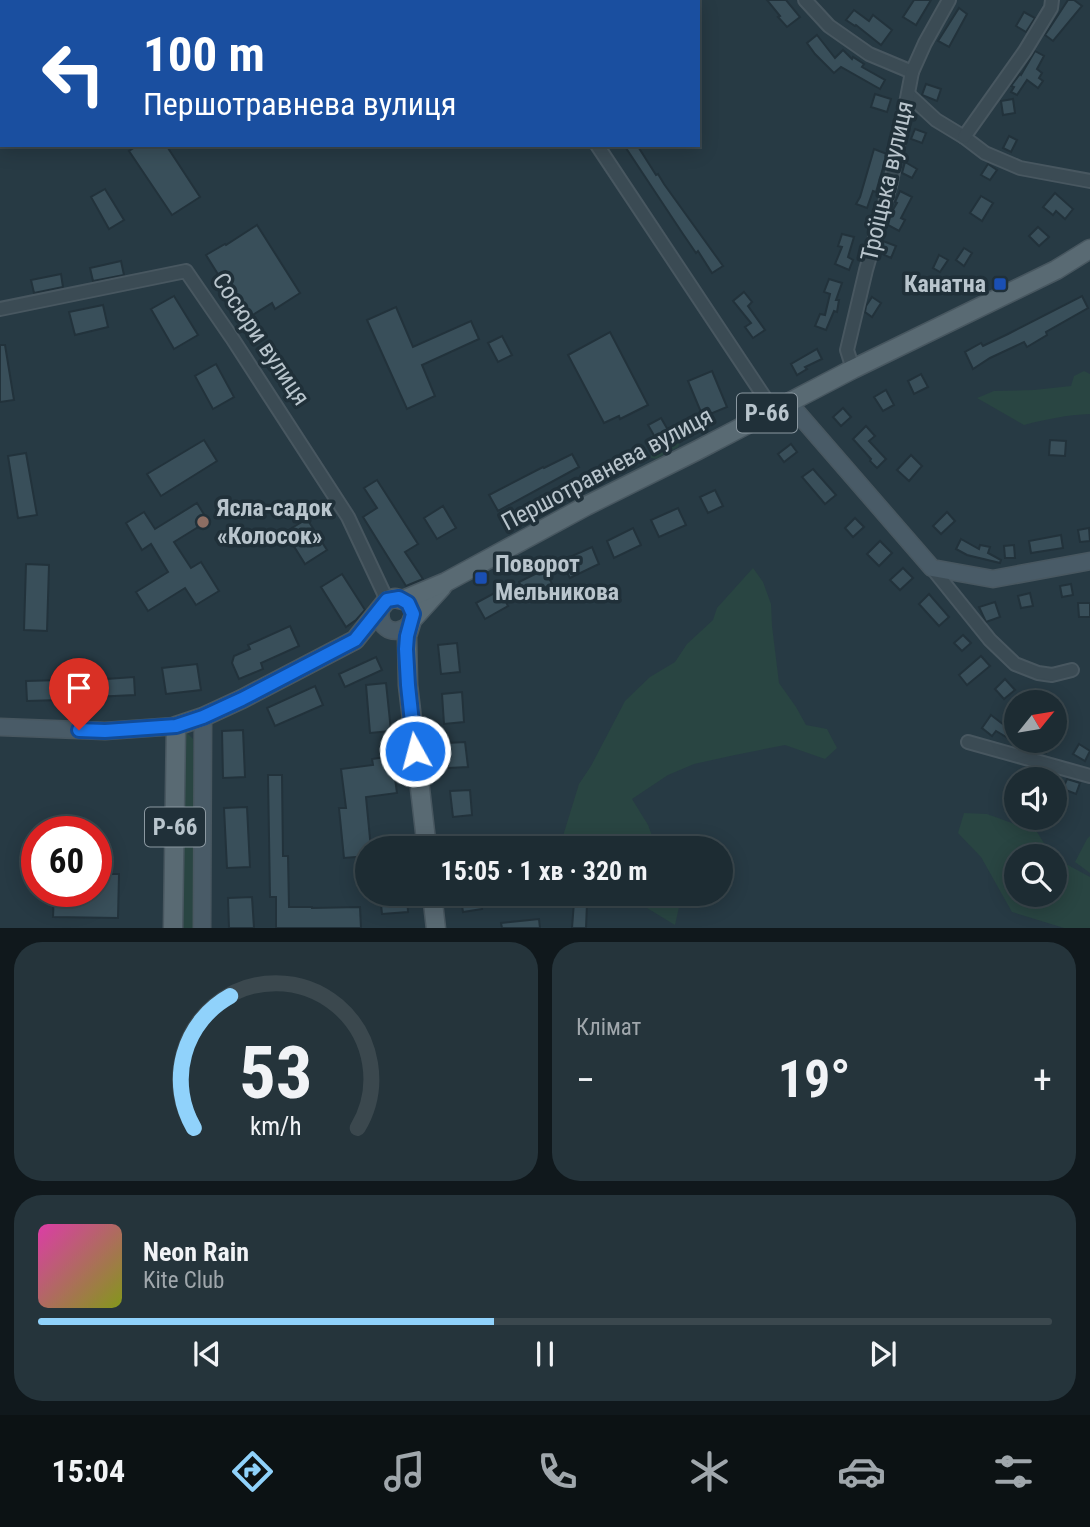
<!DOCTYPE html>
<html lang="uk">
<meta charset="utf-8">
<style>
body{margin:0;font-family:"Roboto Condensed",sans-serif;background:#25343b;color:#f1f3f6;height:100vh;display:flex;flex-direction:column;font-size:26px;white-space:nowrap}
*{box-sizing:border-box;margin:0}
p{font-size:23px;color:#a0a7ac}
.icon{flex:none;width:38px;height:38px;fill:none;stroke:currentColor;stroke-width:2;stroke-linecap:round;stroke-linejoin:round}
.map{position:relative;height:928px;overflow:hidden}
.panel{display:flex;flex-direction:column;gap:14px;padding:14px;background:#10181c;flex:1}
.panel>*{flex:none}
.top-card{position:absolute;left:0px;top:0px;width:700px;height:147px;box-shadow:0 4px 18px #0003,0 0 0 2px #3b484e;background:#1a4fa0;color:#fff;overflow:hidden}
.needle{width:46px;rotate:60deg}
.fabs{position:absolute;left:1004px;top:690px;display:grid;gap:14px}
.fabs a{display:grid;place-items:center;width:63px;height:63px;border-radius:50%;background:#1d2c33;box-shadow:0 4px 18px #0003,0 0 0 2px #3b484e;font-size:35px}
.speed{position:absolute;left:21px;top:816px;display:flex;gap:14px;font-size:35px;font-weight:700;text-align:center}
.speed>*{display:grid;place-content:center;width:91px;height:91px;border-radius:50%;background:#1d2c33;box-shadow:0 4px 18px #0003,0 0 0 2px #3b484e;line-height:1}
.speed .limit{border:10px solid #d22;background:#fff;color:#111}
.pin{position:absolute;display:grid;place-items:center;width:60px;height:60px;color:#fff;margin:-72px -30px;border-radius:50% 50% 50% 0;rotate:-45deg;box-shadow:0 0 7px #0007}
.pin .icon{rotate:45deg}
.me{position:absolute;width:77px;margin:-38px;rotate:353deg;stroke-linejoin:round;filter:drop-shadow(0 0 5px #0008)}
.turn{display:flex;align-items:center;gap:24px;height:147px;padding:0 28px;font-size:32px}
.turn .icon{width:91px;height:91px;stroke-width:2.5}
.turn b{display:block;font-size:49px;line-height:60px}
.big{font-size:52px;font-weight:700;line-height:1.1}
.panel .tile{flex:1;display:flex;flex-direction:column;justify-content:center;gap:10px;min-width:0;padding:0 24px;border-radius:28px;background:#25343b}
.panel .dial{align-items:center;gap:0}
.dial svg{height:182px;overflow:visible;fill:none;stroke:#3b484e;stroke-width:7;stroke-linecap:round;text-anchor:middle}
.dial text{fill:#f1f3f6;stroke:none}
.song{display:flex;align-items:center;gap:21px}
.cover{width:84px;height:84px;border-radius:10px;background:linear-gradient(135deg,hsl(320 70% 55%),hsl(70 70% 35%))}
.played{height:7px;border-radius:4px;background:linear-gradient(90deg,#90d2fb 45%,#3b484e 45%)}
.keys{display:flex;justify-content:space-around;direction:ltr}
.heat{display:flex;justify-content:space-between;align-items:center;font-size:38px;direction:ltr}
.panel .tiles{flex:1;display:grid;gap:14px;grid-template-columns:1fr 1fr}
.tile:last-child{grid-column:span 2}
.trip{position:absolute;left:355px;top:836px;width:378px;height:70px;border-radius:35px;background:#1d2c33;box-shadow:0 4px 18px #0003,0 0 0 2px #3b484e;font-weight:700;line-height:70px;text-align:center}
.dock{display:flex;height:112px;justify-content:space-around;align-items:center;background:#0c1214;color:#a0a7ac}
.dock .icon{width:49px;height:49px}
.dock .active{color:#90d2fb}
.dock b{font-size:32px;color:#f1f3f6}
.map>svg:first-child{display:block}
.green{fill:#294542}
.building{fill:#394f5a;stroke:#22323b;stroke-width:2}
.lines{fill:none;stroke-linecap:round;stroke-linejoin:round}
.street-casing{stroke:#485760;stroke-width:16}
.secondary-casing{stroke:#485760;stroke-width:19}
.primary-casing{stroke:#485760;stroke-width:21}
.street{stroke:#3b4b54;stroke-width:12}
.secondary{stroke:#495b67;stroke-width:16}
.primary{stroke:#596a73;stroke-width:18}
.route-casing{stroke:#114b97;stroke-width:18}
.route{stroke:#1a73e8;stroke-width:12}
.transit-dot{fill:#1a4fb4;stroke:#203039;stroke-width:2.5}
.education-dot{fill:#8d6e63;stroke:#203039;stroke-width:2.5}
.labels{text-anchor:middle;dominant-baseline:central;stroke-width:7;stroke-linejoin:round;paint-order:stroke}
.shield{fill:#203039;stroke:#8b98a1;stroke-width:2}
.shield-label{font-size:23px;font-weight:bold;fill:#b9c5cd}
.street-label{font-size:24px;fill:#b9c5cd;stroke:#203039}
.poi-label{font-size:24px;font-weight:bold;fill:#b9c5cd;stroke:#203039;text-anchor:start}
</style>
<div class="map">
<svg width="1090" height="929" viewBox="0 0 1090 929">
<rect width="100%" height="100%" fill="#273a44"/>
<!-- green -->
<g class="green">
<path d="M1084 371 1090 374V414C1067 415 1046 419 1024 425L977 398 994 391 1034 390 1071 386 1074 376Z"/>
<polygon points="675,438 680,443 678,447 656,459 651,458 651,452 652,451"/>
<polygon points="753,568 763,582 771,604 772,626 779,683 796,707 806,725 827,729 837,748 825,759 785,745 735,755 694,764 668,775 632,799 648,825 657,849 559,849 579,784 591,766 625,701 650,677 675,662 687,644 713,620 717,608"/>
<polygon points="185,733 187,733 193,739 196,928 178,929 180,736"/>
<polygon points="964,813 987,814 1037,832 1052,856 1017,856 1017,894 1055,894 1055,858 1090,877 1090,928 1064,928 1012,912 981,857 958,833"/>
<polygon points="1090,836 1090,873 1075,862 1087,839"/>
<polygon points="624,894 679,894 681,898 675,925"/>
</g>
<!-- building -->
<g class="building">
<polygon points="767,0 786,0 800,17 787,27 778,17 780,16"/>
<polygon points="914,0 931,0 916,25 903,17"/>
<polygon points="1068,0 1074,0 1082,6 1053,41 1045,35"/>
<polygon points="959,8 967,14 949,47 938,41"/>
<polygon points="854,10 869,21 873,15 892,30 881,45 856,25 855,26 846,20"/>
<polygon points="1024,12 1035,18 1026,32 1016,26"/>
<polygon points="817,35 835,58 843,50 852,59 853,57 864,64 862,67 885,80 880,89 841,67 834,73 815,54 807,43"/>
<polygon points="1035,51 1044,56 1037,69 1042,73 1039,78 1043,81 1038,88 1027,80 1017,95 1011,92 1014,87 1011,86 1020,74 1021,75"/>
<polygon points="926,84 941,89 937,101 922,95"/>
<polygon points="875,94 891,99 887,112 871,107"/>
<polygon points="1013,99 1015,113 1003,115 1001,101"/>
<polygon points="915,129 926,133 922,143 911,139"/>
<polygon points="1009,136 1017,140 1011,152 1003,148"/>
<polygon points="138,145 166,145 200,197 172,215 129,151"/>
<polygon points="624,145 637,145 656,175 658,174 664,184 723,266 712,273 698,251 696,253 683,234"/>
<polygon points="874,149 887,154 876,192 873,191 867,208 856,204 860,197"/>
<polygon points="905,162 917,169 912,178 902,173"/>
<polygon points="988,164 997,170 990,180 981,175"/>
<polygon points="105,189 124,220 109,229 91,197"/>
<polygon points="900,191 912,197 901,218 905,220 899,231 888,225 891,213 897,203 895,202"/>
<polygon points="1055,193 1073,209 1065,219 1056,211 1053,215 1043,207"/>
<polygon points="981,196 993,203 982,221 970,213"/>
<polygon points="257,225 300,293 275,309 272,303 246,319 206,255 225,244 226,245"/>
<polygon points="1038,227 1049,237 1039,246 1029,236"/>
<polygon points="842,234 854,237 848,257 853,260 849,270 835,264 842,247 838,246"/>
<polygon points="883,241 896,246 891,258 880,253"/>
<polygon points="964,248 972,253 964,266 956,260"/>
<polygon points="939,255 948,260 940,272 933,268"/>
<polygon points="121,261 124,275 93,281 90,268"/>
<polygon points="61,274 63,287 34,293 31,280"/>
<polygon points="829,279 842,283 836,300 839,300 837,312 834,311 826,330 815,326 820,314 825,315 830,294 824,292"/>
<polygon points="744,292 752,302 748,306 765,330 753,338 745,327 751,323 733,301"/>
<polygon points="174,296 198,335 174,349 151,309"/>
<polygon points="1082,296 1088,308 1046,332 1047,335 1027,347 1024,342 990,358 973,369 965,352 981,343 983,346 1008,334"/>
<polygon points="872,297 881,303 872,317 865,312 866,306"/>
<polygon points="103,305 108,327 75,335 69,312"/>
<polygon points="396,307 413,347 471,321 479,339 422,365 435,396 407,409 367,320"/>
<polygon points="610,332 648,405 620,419 619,416 604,423 568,355"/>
<polygon points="502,336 512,355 498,362 488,343"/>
<polygon points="0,345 5,345 14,400 0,402"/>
<polygon points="817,349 822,359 805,367 807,369 797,375 791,364"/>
<polygon points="216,364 234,397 213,409 195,376"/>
<polygon points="712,371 727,407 703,417 688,381"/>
<polygon points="921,374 928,387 914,394 908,381"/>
<polygon points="886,390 894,405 883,411 874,397"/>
<polygon points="843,408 851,417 841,426 833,417"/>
<polygon points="661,418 672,437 659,444 648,425"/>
<polygon points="866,426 875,436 869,441 886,459 877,468 870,461 871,459 853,439"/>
<polygon points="204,440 217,461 161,496 147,474"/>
<polygon points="1050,440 1066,441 1065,456 1049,455"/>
<polygon points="791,444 797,452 784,462 778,454"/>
<polygon points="26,453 37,515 18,518 8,456"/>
<polygon points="572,454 579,467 498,511 489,495 543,467 544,468"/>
<polygon points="911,455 922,466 909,481 897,470"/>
<polygon points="813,469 836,495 825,504 802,477"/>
<polygon points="377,480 418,544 405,552 423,579 406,586 363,517 377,508 364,488"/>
<polygon points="715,490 723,506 708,513 700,497"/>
<polygon points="197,503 208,521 174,542 191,568 201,562 219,591 196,605 185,588 148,611 136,592 168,572 151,544 142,550 126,523 144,512 155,529"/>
<polygon points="443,506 456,528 437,539 424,518"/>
<polygon points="678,508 686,525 659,537 651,520"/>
<polygon points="947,512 955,521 941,534 933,526"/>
<polygon points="855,518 864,527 853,537 845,528"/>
<polygon points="307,519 327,550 305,564 285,532"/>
<polygon points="633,528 641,545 614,558 607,541"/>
<polygon points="1089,528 1090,541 1080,542 1078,530"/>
<polygon points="1061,535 1063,548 1031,553 1029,541"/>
<polygon points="961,539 979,549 980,545 990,547 988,553 1001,560 1000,563 967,555 956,549"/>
<polygon points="880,541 892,553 879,566 867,554"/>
<polygon points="1014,545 1015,558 1005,558 1004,546"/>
<polygon points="592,547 599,564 570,578 561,561"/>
<polygon points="26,564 49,565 47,631 24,630"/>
<polygon points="903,568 913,578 900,590 890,580"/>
<polygon points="545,569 552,584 526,597 519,582"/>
<polygon points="342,574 365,610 356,620 346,627 321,587"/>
<polygon points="1071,584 1073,595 1062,597 1060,586"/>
<polygon points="500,590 508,606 485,619 476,603"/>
<polygon points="1030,593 1033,606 1021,608 1018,596"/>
<polygon points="929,594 949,617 939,626 919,604"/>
<polygon points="995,602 1000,617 986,622 979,607"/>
<polygon points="1078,603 1090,603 1090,617 1079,617"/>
<polygon points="290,626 299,646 261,663 263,669 239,679 232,663 234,656 250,649 248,645"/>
<polygon points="963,635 971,643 962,651 954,643"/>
<polygon points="457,643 460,672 441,674 438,645"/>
<polygon points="981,656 990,666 967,685 959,675"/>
<polygon points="376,657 382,670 345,687 339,674"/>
<polygon points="197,664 201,690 166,694 162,668"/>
<polygon points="134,677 135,695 93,697 92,680"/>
<polygon points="1005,679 1015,690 1004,699 995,689"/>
<polygon points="60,680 60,700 27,701 26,681"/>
<polygon points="386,683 391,731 370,733 366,685"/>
<polygon points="315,686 323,705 275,726 267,708"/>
<polygon points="462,692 464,722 444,724 442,694"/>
<polygon points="991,715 1008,728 1010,724 1017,728 1017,734 1013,741 996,731 992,736 982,728"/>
<polygon points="243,730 245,777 223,778 222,731"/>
<polygon points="1039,740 1052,740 1046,753 1036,748"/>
<polygon points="465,742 468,767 448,768 446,743"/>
<polygon points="1079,744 1090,751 1085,761 1073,754"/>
<polygon points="392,756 397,793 366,797 371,849 368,849 368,856 344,858 339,808 346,808 341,769 373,765 372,759"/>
<polygon points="268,775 282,775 283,856 288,856 289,907 312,907 312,908 360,907 361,928 276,928 276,897 270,897"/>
<polygon points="1067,779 1080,783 1076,794 1063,789"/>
<polygon points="470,790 472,815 453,817 450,791"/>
<polygon points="247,807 250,867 227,868 224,808"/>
<polygon points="473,837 474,849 457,849 456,839"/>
<polygon points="101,874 119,874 118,918 53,917 54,891 100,893"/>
<polygon points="380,894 407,894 408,912 382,914"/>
<polygon points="460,894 480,894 482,909 463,912"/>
<polygon points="252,897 254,928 229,928 228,898"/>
<polygon points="574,902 587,903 586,928 572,928"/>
<polygon points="539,919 540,928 502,928 501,923"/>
</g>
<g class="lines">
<!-- street casing -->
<g class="street-casing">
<g id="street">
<polyline points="500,0 501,2"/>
<polyline points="805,0 829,26 869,54 912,72"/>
<polyline points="574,2 577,0"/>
<polyline points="908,94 936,120 964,137 985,153 1020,168 1090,181"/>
<polyline points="964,137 1025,51 1051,8 1052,0"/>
<polyline points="597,145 773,410"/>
<polyline points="0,309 186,271 232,338 348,517 387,600"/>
<polyline points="853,369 847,350 866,270 891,182 912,72 925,43 949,0"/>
<polyline points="932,568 990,640 1015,664 1038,673 1052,675 1072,670"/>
<polyline points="968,742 1090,776"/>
</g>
</g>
<!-- secondary casing -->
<g class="secondary-casing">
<g id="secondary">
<polyline points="788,402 932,568 993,579 1090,561"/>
<path d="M383 604C373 625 393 640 410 624"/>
<polyline points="0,727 105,731 176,726"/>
<polyline points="202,929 203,717"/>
</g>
</g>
<!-- primary casing -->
<g class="primary-casing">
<g id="primary">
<polyline points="427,849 408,685 407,636 412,620 442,587"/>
<polyline points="432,894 436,929"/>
<polyline points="173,929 176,726 203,717 242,699 355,640 387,600 395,598 403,600 446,582 586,506 696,451 853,369 1056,270 1090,249"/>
</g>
</g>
<!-- street -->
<use href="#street" class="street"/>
<!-- secondary -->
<use href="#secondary" class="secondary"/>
<!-- primary -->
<use href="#primary" class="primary"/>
</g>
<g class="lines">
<!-- route casing -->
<g class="route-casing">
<polyline id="route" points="79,730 105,731 176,726 203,717 242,699 355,640 387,600 399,598 408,603 413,614 407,636 406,649 408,685 415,751"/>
</g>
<!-- route -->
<use href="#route" class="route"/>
</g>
<!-- markers -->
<g class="transit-dot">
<rect x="993" y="277" width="14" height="14" rx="3.5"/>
<rect x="474" y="571" width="14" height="14" rx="3.5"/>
</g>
<circle class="education-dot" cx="203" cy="522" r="7"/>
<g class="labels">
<!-- shield labels -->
<g class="shield">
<rect x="737" y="393.5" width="60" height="39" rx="5"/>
<rect x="145" y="807.5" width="60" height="39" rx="5"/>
</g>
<g class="shield-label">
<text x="767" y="413">Р-66</text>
<text x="175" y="827">Р-66</text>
</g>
<!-- street labels -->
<g class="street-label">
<text transform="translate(887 181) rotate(-77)">Троїцька вулиця</text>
<text transform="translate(261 339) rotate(56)">Сосюри вулиця</text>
<text transform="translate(607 469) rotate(-28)">Першотравнева вулиця</text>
</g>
<!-- poi labels -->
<g class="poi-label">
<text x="986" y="284" text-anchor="end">Канатна</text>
<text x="217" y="508">Ясла-садок<tspan x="217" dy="28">«Колосок»</tspan></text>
<text x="495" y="564">Поворот<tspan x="495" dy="28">Мельникова</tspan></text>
</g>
</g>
</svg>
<div class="fabs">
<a><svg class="needle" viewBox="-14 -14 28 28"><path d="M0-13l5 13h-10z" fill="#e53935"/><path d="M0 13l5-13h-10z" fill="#a0a7ac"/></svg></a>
<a><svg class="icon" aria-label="sound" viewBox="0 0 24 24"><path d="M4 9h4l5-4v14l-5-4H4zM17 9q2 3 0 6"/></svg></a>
<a><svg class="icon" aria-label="search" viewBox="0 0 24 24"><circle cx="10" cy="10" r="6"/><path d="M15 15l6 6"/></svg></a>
</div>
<div class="speed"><div class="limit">60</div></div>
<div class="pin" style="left:79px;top:730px;background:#d93025"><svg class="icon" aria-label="arrive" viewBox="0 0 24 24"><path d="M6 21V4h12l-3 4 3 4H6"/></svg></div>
<svg class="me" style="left:415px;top:751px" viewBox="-20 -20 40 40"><circle r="17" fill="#1a73e8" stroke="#fff" stroke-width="3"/><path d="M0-11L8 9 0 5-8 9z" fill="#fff"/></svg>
<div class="trip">15:05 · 1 хв · 320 m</div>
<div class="top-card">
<div class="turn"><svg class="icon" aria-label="left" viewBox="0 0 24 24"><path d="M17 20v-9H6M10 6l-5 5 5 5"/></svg><div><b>100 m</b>Першотравнева вулиця</div></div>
</div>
</div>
<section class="panel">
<div class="tiles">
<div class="tile dial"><svg viewBox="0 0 100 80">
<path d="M14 69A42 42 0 1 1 86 69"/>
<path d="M14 69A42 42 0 0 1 30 11" stroke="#90d2fb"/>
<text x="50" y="56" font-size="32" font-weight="700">53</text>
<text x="50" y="72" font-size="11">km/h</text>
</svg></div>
<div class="tile"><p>Клімат</p>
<div class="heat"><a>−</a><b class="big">19°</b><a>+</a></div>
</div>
<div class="tile">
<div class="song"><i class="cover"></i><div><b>Neon Rain</b><p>Kite Club</p></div></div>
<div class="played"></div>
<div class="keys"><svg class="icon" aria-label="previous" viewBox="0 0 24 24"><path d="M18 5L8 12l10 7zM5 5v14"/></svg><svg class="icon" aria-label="pause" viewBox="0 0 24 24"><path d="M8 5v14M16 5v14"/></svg><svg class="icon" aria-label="next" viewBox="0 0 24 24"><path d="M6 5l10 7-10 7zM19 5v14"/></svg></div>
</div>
</div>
</section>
<nav class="dock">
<b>15:04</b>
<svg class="icon active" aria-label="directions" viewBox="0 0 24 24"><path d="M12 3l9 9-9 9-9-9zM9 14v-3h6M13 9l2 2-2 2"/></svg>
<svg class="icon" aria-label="music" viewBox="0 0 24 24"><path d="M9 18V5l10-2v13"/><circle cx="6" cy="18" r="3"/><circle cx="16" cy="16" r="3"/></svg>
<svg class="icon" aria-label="phone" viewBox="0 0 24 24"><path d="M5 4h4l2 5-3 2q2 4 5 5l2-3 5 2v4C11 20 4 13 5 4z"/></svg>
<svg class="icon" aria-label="climate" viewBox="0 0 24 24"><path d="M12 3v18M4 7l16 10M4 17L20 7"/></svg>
<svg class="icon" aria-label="car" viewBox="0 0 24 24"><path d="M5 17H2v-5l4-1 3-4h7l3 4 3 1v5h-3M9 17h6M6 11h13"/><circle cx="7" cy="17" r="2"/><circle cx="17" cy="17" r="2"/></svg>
<svg class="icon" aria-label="filters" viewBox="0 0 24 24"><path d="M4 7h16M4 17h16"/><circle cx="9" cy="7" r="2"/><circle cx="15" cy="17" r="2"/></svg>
</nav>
